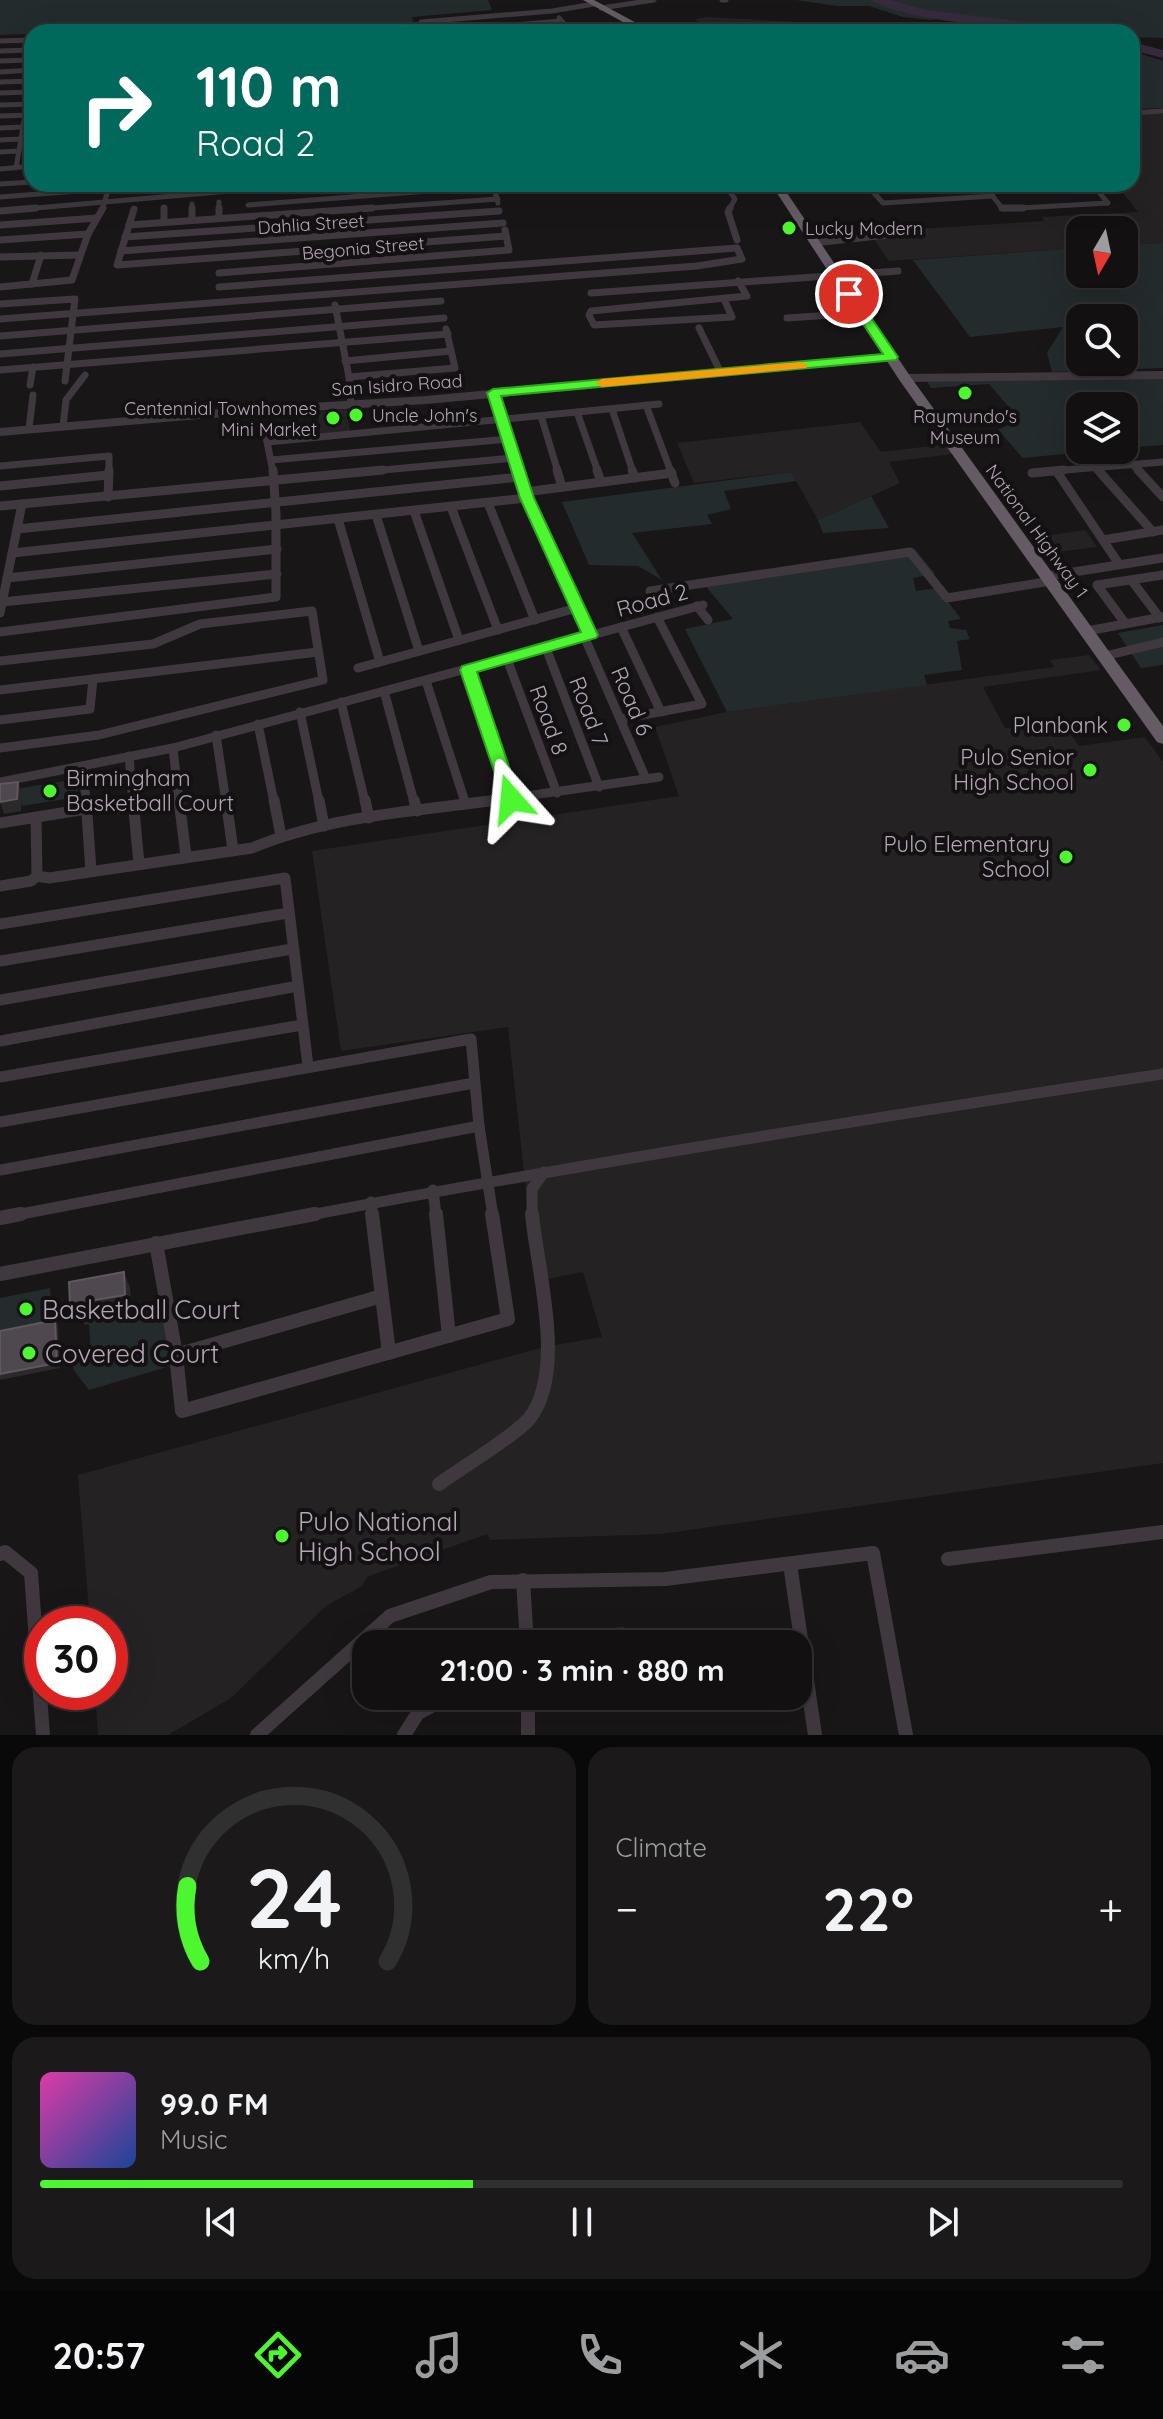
<!DOCTYPE html>
<meta charset="utf-8">
<style>
body{margin:0;font-family:Quicksand,sans-serif;background:#1b191a;color:#f1f3f6;height:100vh;display:flex;flex-direction:column;font-size:30px;white-space:nowrap}
*{box-sizing:border-box;margin:0}
p{font-size:26px;color:#9c9d9f}
.icon{flex:none;width:44px;height:44px;fill:none;stroke:currentColor;stroke-width:2;stroke-linecap:round;stroke-linejoin:round}
.map{position:relative;height:1735px;overflow:hidden}
.drawer{display:flex;flex-direction:column;gap:12px;padding:12px;background:#0a0909;flex:1}
.drawer>*{flex:none}
.guide{position:absolute;left:24px;top:24px;width:1116px;height:168px;border-radius:24px;box-shadow:0 8px 32px #0002,0 0 0 2px #313031;background:#00695c;color:#fff;overflow:hidden}
.needle{width:52px;rotate:189deg}
.buttons{position:absolute;left:1066px;top:216px;display:grid;gap:16px}
.buttons a{display:grid;place-items:center;width:72px;height:72px;border-radius:16px;background:#121011;box-shadow:0 8px 32px #0002,0 0 0 2px #313031;font-size:40px}
.speed{position:absolute;left:24px;top:1606px;display:flex;gap:16px;font-size:40px;font-weight:700;text-align:center}
.speed>*{display:grid;place-content:center;width:104px;height:104px;border-radius:50%;background:#121011;box-shadow:0 8px 32px #0002,0 0 0 2px #313031;line-height:1}
.speed .limit{border:12px solid #d22;background:#fff;color:#111}
.pin{position:absolute;display:grid;place-items:center;width:68px;height:68px;color:#fff;margin:-34px;border:4px solid #fff;border-radius:50%;box-shadow:0 2px 8px #0007}
.me{position:absolute;width:88px;margin:-44px;rotate:342deg;stroke-linejoin:round;filter:drop-shadow(0 0 6px #0008)}
.turn{display:flex;align-items:center;gap:28px;height:168px;padding:0 40px;font-size:36px}
.turn .icon{width:104px;height:104px;stroke-width:2.5}
.turn b{display:block;font-size:56px;line-height:68px}
.big{font-size:60px;font-weight:800;line-height:1.1}
.drawer .card{flex:1;display:flex;flex-direction:column;justify-content:center;gap:12px;min-width:0;padding:0 28px;border-radius:24px;background:#1b191a}
.drawer .dial{align-items:center;gap:0}
.dial svg{height:208px;overflow:visible;fill:none;stroke:#313031;stroke-width:7;stroke-linecap:round;text-anchor:middle}
.dial text{fill:#f1f3f6;stroke:none}
.song{display:flex;align-items:center;gap:24px}
.cover{width:96px;height:96px;border-radius:12px;background:linear-gradient(135deg,hsl(320 70% 55%),hsl(220 70% 35%))}
.played{height:8px;border-radius:4px;background:linear-gradient(90deg,#4cf72f 40%,#313031 40%)}
.keys{display:flex;justify-content:space-around;direction:ltr}
.heat{display:flex;justify-content:space-between;align-items:center;font-size:44px;direction:ltr}
.drawer .tiles{flex:1;display:grid;gap:12px;grid-template-columns:1fr 1fr}
.card:last-child{grid-column:span 2}
.trip{position:absolute;left:352px;top:1630px;width:460px;height:80px;border-radius:24px;background:#121011;box-shadow:0 8px 32px #0002,0 0 0 2px #313031;font-weight:800;line-height:80px;text-align:center}
.dock{display:flex;height:128px;justify-content:space-around;align-items:center;background:#070607;color:#9c9d9f}
.dock .icon{width:56px;height:56px}
.dock .active{color:#4cf72f}
.dock b{font-size:36px;color:#f1f3f6}
.map>svg:first-child{display:block}
.built{fill:#252224}
.green{fill:#242b2d;fill-rule:evenodd}
.water{fill:#362b3c}
.lines{fill:none;stroke-linecap:round;stroke-linejoin:round}
.river{fill:#362b3c;fill-rule:evenodd}
.minor-far4{stroke:#3f393f;stroke-width:5}
.minor-far3{stroke:#3f393f;stroke-width:7}
.minor-far2{stroke:#3f393f;stroke-width:9}
.minor-far1{stroke:#3f393f;stroke-width:11}
.minor{stroke:#3f393f;stroke-width:14}
.tertiary{stroke:#3f393f;stroke-width:8}
.trunk{fill:#645b65;fill-rule:evenodd}
.shaded-wall{fill:#2c292b}
.building{fill:#4f494f;stroke:#5f585f;stroke-width:2}
.route{fill:#4cf72f;stroke:#31a11f;stroke-width:2}
.slow{fill:#f59e0b}
.poi-dot{fill:#4cf72f;stroke:#131112;stroke-width:3}
.labels{text-anchor:middle;dominant-baseline:central;stroke-width:8;stroke-linejoin:round;paint-order:stroke}
.far-street-label{font-size:18px;fill:#b6a7b8;stroke:#131112}
.far-poi-label{font-size:18px;fill:#b6a7b8;stroke:#131112;text-anchor:start}
.street-label{font-size:22px;fill:#b6a7b8;stroke:#131112}
.poi-label{font-size:22px;fill:#b6a7b8;stroke:#131112;text-anchor:end}
.near-poi-label{font-size:26px;fill:#b6a7b8;stroke:#131112;text-anchor:start}
</style>
<div class="map">
<svg width="1163" height="1735" viewBox="0 0 1163 1735">
<rect width="100%" height="100%" fill="#181617"/>
<!-- built -->
<g class="built">
<polygon points="708,17 815,23 823,32 676,32 704,27 695,19"/>
<polygon points="1132,114 1163,114 1163,243 1124,245 1124,230 1080,230 1080,248 889,261 869,232 1044,221 1042,217 1138,212 1116,184 1132,184"/>
<polygon points="347,409 350,433 320,436 318,412"/>
<polygon points="860,422 881,452 948,444 953,454 889,462 900,483 818,520 791,472 694,483 677,443"/>
<polygon points="1085,530 1097,547 1042,554 1030,538"/>
<polygon points="1089,655 1101,670 983,687 1005,728 1065,726 1079,746 1145,737 1163,762 1163,1463 661,1534 490,1540 487,1534 367,1577 362,1586 326,1606 231,1698 168,1735 98,1735 95,1692 110,1692 110,1624 90,1624 78,1475 544,1347 602,1337 583,1272 536,1281 508,1027 341,1051 312,851 679,796 655,727 727,712 1054,667 1050,660"/>
</g>
<!-- green -->
<g class="green">
<polygon points="0,0 488,0 492,10 412,17 415,32 294,32 292,24 0,35"/>
<polygon points="796,0 1163,0 1163,38 1132,37 1132,32 1087,32 954,17 930,20 903,17 869,6 837,6"/>
<polygon points="857,22 911,32 823,32 815,23"/>
<polygon points="1132,51 1163,61 1163,108 1132,109"/>
<path d="M1163 243V368L1052 372 1047 353 1063 327 970 337 913 260 1080 248V274H1124V245ZM1080 318H1124V362H1080Z"/>
<polygon points="1163,377 1163,445 1124,448 1124,406 1080,406 1080,450 1105,450 1023,458 998,430 1019,419 989,384 931,388 926,380"/>
<polygon points="791,472 796,481 724,491 731,509 707,515 712,524 632,533 662,580 638,566 589,565 562,502"/>
<polygon points="871,496 889,528 823,533 818,520"/>
<polygon points="914,548 935,574 913,578 916,591 938,588 961,619 948,621 950,628 966,630 970,639 957,641 962,670 924,675 927,685 727,712 685,629 733,619 702,582"/>
<polygon points="1163,625 1163,665 1141,668 1118,633"/>
<polygon points="77,779 78,797 22,806 21,788"/>
<polygon points="50,1288 52,1320 0,1331 0,1298"/>
<polygon points="167,1306 177,1364 89,1390 73,1369 75,1358 91,1353 89,1324"/>
</g>
<!-- water -->
<polygon class="water" points="624,1627 626,1644 581,1644 580,1631"/>
<g class="lines">
<!-- river -->
<g class="river">
<path d="M871 0H890L926 10 1077 28 1083 32C1040 32 903 22 871 0Z"/>
<polygon points="1132,42 1163,50 1163,58 1132,50"/>
</g>
<!-- minor-far4 -->
<g class="minor-far4">
<polyline points="722,0 726,0"/>
<polyline points="601,8 654,0"/>
<polyline points="559,18 571,32"/>
<polyline points="421,32 421,22 552,11 594,4"/>
<polyline points="430,32 561,21"/>
<polyline points="0,41 32,40"/>
<polyline points="0,51 32,50"/>
<polyline points="0,61 32,60"/>
<polyline points="0,72 32,70"/>
<polyline points="0,82 32,81"/>
<polyline points="0,93 32,92"/>
<polyline points="0,105 32,104"/>
<polyline points="1132,113 1163,111"/>
<polyline points="0,116 30,115"/>
<polyline points="0,128 23,127"/>
<polyline points="0,140 21,139"/>
<polyline points="0,152 19,151"/>
<polyline points="16,168 25,115"/>
<polyline points="0,169 32,166"/>
<polyline points="0,184 32,182"/>
<polyline points="493,184 498,203"/>
<polyline points="724,184 735,199 729,210"/>
<polyline points="866,184 883,203 993,196"/>
<polyline points="1092,184 1108,203"/>
<polyline points="328,185 338,184"/>
<polyline points="726,186 744,184"/>
<polyline points="985,187 1003,209 1108,203"/>
<polyline points="985,187 1031,184"/>
<polyline points="494,190 548,184"/>
<polyline points="0,197 170,184"/>
<polyline points="219,202 219,210"/>
<polyline points="192,204 192,210"/>
<polyline points="248,205 493,186"/>
<polyline points="13,210 310,184"/>
<polyline points="102,210 110,184"/>
<polyline points="344,210 498,199"/>
</g>
<!-- minor-far3 -->
<g class="minor-far3">
<polyline points="164,208 164,222"/>
<polyline points="192,208 192,220"/>
<polyline points="219,208 219,218"/>
<polyline points="730,208 728,212 737,240"/>
<polyline points="1002,208 1023,208"/>
<polyline points="134,209 117,265 506,236"/>
<polyline points="0,211 36,208"/>
<polyline points="0,225 97,218"/>
<polyline points="129,225 372,208"/>
<polyline points="125,237 499,211"/>
<polyline points="0,240 88,234"/>
<polyline points="814,243 923,231"/>
<polyline points="121,251 503,223"/>
<polyline points="0,257 79,255"/>
<polyline points="219,273 509,250 505,230"/>
<polyline points="32,284 41,255"/>
<polyline points="0,287 72,280 88,234 103,208"/>
<polyline points="591,293 898,271"/>
<polyline points="724,299 732,317 594,325 589,315 591,311 747,296 738,281"/>
<polyline points="0,304 75,299 65,381"/>
<polyline points="335,305 349,377 351,405"/>
<polyline points="787,318 862,313"/>
<polyline points="0,319 697,266 742,259 737,248 219,287"/>
<polyline points="699,328 721,373"/>
<polyline points="0,336 441,301"/>
<polyline points="0,354 444,318"/>
<polyline points="345,361 451,351"/>
<polyline points="0,370 448,334"/>
<polyline points="349,377 455,368 446,329"/>
<polyline points="30,385 33,367"/>
<polyline points="493,393 519,472"/>
<polyline points="646,405 671,472"/>
<polyline points="612,409 633,472"/>
<polyline points="577,412 598,472"/>
<polyline points="541,416 558,472"/>
<polyline points="63,426 66,400 85,375"/>
<polyline points="29,429 33,395"/>
<polyline points="265,432 273,472"/>
<polyline points="268,442 659,404"/>
<polyline points="271,460 509,439"/>
<polyline points="1133,465 1140,472"/>
<polyline points="0,466 109,456 109,472"/>
<polyline points="1097,469 1100,472"/>
<polyline points="361,472 514,458"/>
<polyline points="1041,472 1163,462"/>
</g>
<!-- minor-far2 -->
<g class="minor-far2">
<polyline points="518,470 527,498 590,635"/>
<polyline points="557,470 562,487"/>
<polyline points="597,470 601,482"/>
<polyline points="632,470 635,478"/>
<polyline points="670,470 675,483"/>
<polyline points="1098,470 1153,532"/>
<polyline points="1138,470 1163,497"/>
<polyline points="1057,472 1119,564"/>
<polyline points="1032,473 1064,470"/>
<polyline points="0,486 108,475"/>
<polyline points="525,492 672,473"/>
<polyline points="108,497 109,470"/>
<polyline points="488,503 535,620"/>
<polyline points="0,506 383,470"/>
<polyline points="451,507 498,630"/>
<polyline points="414,511 459,640"/>
<polyline points="376,515 419,651"/>
<polyline points="338,519 380,662"/>
<polyline points="17,529 520,477"/>
<polyline points="1103,540 1163,530"/>
<polyline points="12,553 527,498"/>
<polyline points="1048,576 1163,558"/>
<polyline points="7,578 277,549"/>
<polyline points="1132,581 1160,618"/>
<polyline points="650,591 910,552 947,598 1051,581"/>
<polyline points="2,602 277,574"/>
<polyline points="697,606 708,620"/>
<polyline points="0,613 22,504"/>
<polyline points="1125,623 1097,585 1163,575"/>
<polyline points="621,627 661,712"/>
<polyline points="1087,631 1163,617"/>
<polyline points="0,632 276,597 276,514 273,470"/>
<polyline points="584,636 646,779"/>
<polyline points="546,648 599,787"/>
<polyline points="1105,656 1163,642"/>
<polyline points="507,659 557,793"/>
<polyline points="0,661 153,644 200,624 312,611 323,680 99,735 0,748"/>
<polyline points="358,668 577,608"/>
<polyline points="468,670 511,799"/>
<polyline points="426,681 465,802"/>
<polyline points="0,690 318,652"/>
<polyline points="384,691 414,802"/>
<polyline points="341,702 365,802"/>
<polyline points="300,712 319,802"/>
<polyline points="621,719 702,704 657,617"/>
<polyline points="0,720 90,709 93,679"/>
<polyline points="258,724 274,802"/>
<polyline points="216,735 226,802"/>
<polyline points="173,748 179,802"/>
<polyline points="129,756 133,802"/>
<polyline points="83,766 86,802"/>
<polyline points="0,782 173,748 703,605"/>
<polyline points="483,802 659,777"/>
</g>
<!-- minor-far1 -->
<g class="minor-far1">
<polyline points="86,800 91,871"/>
<polyline points="133,800 139,864"/>
<polyline points="179,800 186,856"/>
<polyline points="226,800 233,850"/>
<polyline points="274,800 281,836"/>
<polyline points="319,800 324,826"/>
<polyline points="365,800 369,818"/>
<polyline points="414,800 417,811"/>
<polyline points="36,818 37,876"/>
<polyline points="0,823 86,809"/>
<path d="M0 886 31 881 37 876 49 878 252 848C328 816 416 811 497 800"/>
<polyline points="0,924 285,878 308,1066"/>
<polyline points="0,961 288,913"/>
<polyline points="0,1000 292,949"/>
<polyline points="0,1041 298,986"/>
<polyline points="0,1077 302,1025"/>
<polyline points="0,1122 471,1039 479,1126 493,1216"/>
<polyline points="0,1170 474,1083"/>
<polyline points="433,1190 436,1216"/>
<polyline points="371,1202 373,1216"/>
<polyline points="11,1216 479,1126"/>
<path d="M305 1216C590 1162 876 1117 1163 1074"/>
<polyline points="532,1216 532,1189 544,1172"/>
</g>
<!-- minor -->
<g class="minor">
<polyline points="372,1214 389,1353"/>
<polyline points="436,1214 449,1336"/>
<polyline points="0,1218 21,1214"/>
<polyline points="156,1243 176,1355 182,1411 508,1319 492,1214"/>
<polyline points="0,1274 315,1214"/>
<polyline points="176,1355 382,1296"/>
<path d="M439 1484C460 1469 514 1436 529 1419 567 1371 537 1270 532 1214"/>
<polyline points="0,1554 5,1552 31,1573 43,1735"/>
<polyline points="948,1559 1163,1532"/>
<polyline points="790,1564 815,1735"/>
<polyline points="523,1580 527,1644"/>
<polyline points="528,1696 528,1735"/>
<polyline points="257,1735 390,1616 491,1582 665,1579 873,1553 906,1735"/>
<polyline points="404,1735 418,1713 450,1696"/>
</g>
<!-- tertiary -->
<g class="tertiary">
<polyline points="905,378 1163,375"/>
<polyline points="0,432 246,411 426,400 892,357"/>
</g>
<!-- trunk -->
<g class="trunk">
<polygon points="583,0 594,0 653,32 641,32"/>
<polygon points="771,184 781,184 910,376 1163,726 1163,744 1157,742 900,381"/>
</g>
</g>
<!-- shaded-wall -->
<g class="shaded-wall">
<polygon points="18,782 22,793 21,811 4,814 0,802"/>
<polygon points="124,1272 130,1288 132,1311 96,1317 96,1323 85,1325 82,1320 77,1321 70,1305 89,1301"/>
<polygon points="55,1320 58,1325 60,1368 0,1380 0,1374"/>
</g>
<!-- building -->
<g class="building">
<polygon points="18,782 17,799 0,802 0,784"/>
<polygon points="124,1272 125,1295 89,1301 89,1307 78,1309 77,1303 70,1305 69,1282"/>
<polygon points="55,1320 57,1363 0,1374 0,1331"/>
</g>
<!-- route -->
<polygon class="route" points="844,291 853,291 898,357 896,360 501,396 534,498 598,635 596,638 477,672 520,799 517,804 505,804 460,670 462,666 581,632 520,498 487,393 493,389 883,354 843,294"/>
<!-- slow -->
<polygon class="slow" points="801,362 808,365 806,368 602,387 595,383 602,379"/>
<!-- markers -->
<g class="poi-dot">
<circle cx="789" cy="228" r="8"/>
<circle cx="965" cy="393" r="8"/>
<circle cx="356" cy="415" r="8"/>
<circle cx="333" cy="418" r="8"/>
<circle cx="1124" cy="725" r="8"/>
<circle cx="1090" cy="770" r="8"/>
<circle cx="50" cy="791" r="8"/>
<circle cx="1066" cy="857" r="8"/>
<circle cx="26" cy="1309" r="8"/>
<circle cx="29" cy="1353" r="8"/>
<circle cx="282" cy="1536" r="8"/>
</g>
<g class="labels">
<!-- far-street labels -->
<g class="far-street-label">
<text transform="translate(311 224) rotate(-4)">Dahlia Street</text>
<text transform="translate(363 248) rotate(-5)">Begonia Street</text>
<text transform="translate(397 385) rotate(-4)">San Isidro Road</text>
<text transform="translate(1037 531) rotate(54)">National Highway 1</text>
</g>
<!-- far-poi labels -->
<g class="far-poi-label">
<text x="805" y="228">Lucky Modern</text>
<text x="317" y="408" text-anchor="end">Centennial Townhomes<tspan x="317" dy="21">Mini Market</tspan></text>
<text x="372" y="415">Uncle John's</text>
<text x="965" y="416" text-anchor="middle">Raymundo's<tspan x="965" dy="21">Museum</tspan></text>
</g>
<!-- street labels -->
<g class="street-label">
<text transform="translate(652 600) rotate(-15)">Road 2</text>
<text transform="translate(632 701) rotate(67)">Road 6</text>
<text transform="translate(589 711) rotate(69)">Road 7</text>
<text transform="translate(549 720) rotate(70)">Road 8</text>
</g>
<!-- poi labels -->
<g class="poi-label">
<text x="1108" y="725">Planbank</text>
<text x="1074" y="757">Pulo Senior<tspan x="1074" dy="25">High School</tspan></text>
<text x="66" y="778" text-anchor="start">Birmingham<tspan x="66" dy="25">Basketball Court</tspan></text>
<text x="1050" y="844">Pulo Elementary<tspan x="1050" dy="25">School</tspan></text>
</g>
<!-- near-poi labels -->
<g class="near-poi-label">
<text x="42" y="1309">Basketball Court</text>
<text x="45" y="1353">Covered Court</text>
<text x="298" y="1521">Pulo National<tspan x="298" dy="30">High School</tspan></text>
</g>
</g>
</svg>
<div class="buttons">
<a><svg class="needle" viewBox="-14 -14 28 28"><path d="M0-13l5 13h-10z" fill="#e53935"/><path d="M0 13l5-13h-10z" fill="#9c9d9f"/></svg></a>
<a><svg class="icon" aria-label="search" viewBox="0 0 24 24"><circle cx="10" cy="10" r="6"/><path d="M15 15l6 6"/></svg></a>
<a><svg class="icon" aria-label="layers" viewBox="0 0 24 24"><path d="M12 4l9 5-9 5-9-5zM3 14l9 5 9-5"/></svg></a>
</div>
<div class="speed"><div class="limit">30</div></div>
<div class="pin" style="left:849px;top:294px;background:#d93025"><svg class="icon" aria-label="arrive" viewBox="0 0 24 24"><path d="M6 21V4h12l-3 4 3 4H6"/></svg></div>
<svg class="me" style="left:511px;top:799px" viewBox="-20 -20 40 40"><path d="M0-17L14 15 0 8-14 15z" fill="#4cf72f" stroke="#fff" stroke-width="4"/></svg>
<div class="trip">21:00 · 3 min · 880 m</div>
<div class="guide">
<div class="turn"><svg class="icon" aria-label="right" viewBox="0 0 24 24"><path d="M7 20v-9h11M14 6l5 5-5 5"/></svg><div><b>110 m</b>Road 2</div></div>
</div>
</div>
<section class="drawer">
<div class="tiles">
<div class="card dial"><svg viewBox="0 0 100 80">
<path d="M14 69A42 42 0 1 1 86 69"/>
<path d="M14 69A42 42 0 0 1 9 40" stroke="#4cf72f"/>
<text x="50" y="56" font-size="32" font-weight="700">24</text>
<text x="50" y="72" font-size="11">km/h</text>
</svg></div>
<div class="card"><p>Climate</p>
<div class="heat"><a>−</a><b class="big">22°</b><a>+</a></div>
</div>
<div class="card">
<div class="song"><i class="cover"></i><div><b>99.0 FM</b><p>Music</p></div></div>
<div class="played"></div>
<div class="keys"><svg class="icon" aria-label="previous" viewBox="0 0 24 24"><path d="M18 5L8 12l10 7zM5 5v14"/></svg><svg class="icon" aria-label="pause" viewBox="0 0 24 24"><path d="M8 5v14M16 5v14"/></svg><svg class="icon" aria-label="next" viewBox="0 0 24 24"><path d="M6 5l10 7-10 7zM19 5v14"/></svg></div>
</div>
</div>
</section>
<nav class="dock">
<b>20:57</b>
<svg class="icon active" aria-label="directions" viewBox="0 0 24 24"><path d="M12 3l9 9-9 9-9-9zM9 14v-3h6M13 9l2 2-2 2"/></svg>
<svg class="icon" aria-label="music" viewBox="0 0 24 24"><path d="M9 18V5l10-2v13"/><circle cx="6" cy="18" r="3"/><circle cx="16" cy="16" r="3"/></svg>
<svg class="icon" aria-label="phone" viewBox="0 0 24 24"><path d="M5 4h4l2 5-3 2q2 4 5 5l2-3 5 2v4C11 20 4 13 5 4z"/></svg>
<svg class="icon" aria-label="climate" viewBox="0 0 24 24"><path d="M12 3v18M4 7l16 10M4 17L20 7"/></svg>
<svg class="icon" aria-label="car" viewBox="0 0 24 24"><path d="M5 17H2v-5l4-1 3-4h7l3 4 3 1v5h-3M9 17h6M6 11h13"/><circle cx="7" cy="17" r="2"/><circle cx="17" cy="17" r="2"/></svg>
<svg class="icon" aria-label="filters" viewBox="0 0 24 24"><path d="M4 7h16M4 17h16"/><circle cx="9" cy="7" r="2"/><circle cx="15" cy="17" r="2"/></svg>
</nav>
